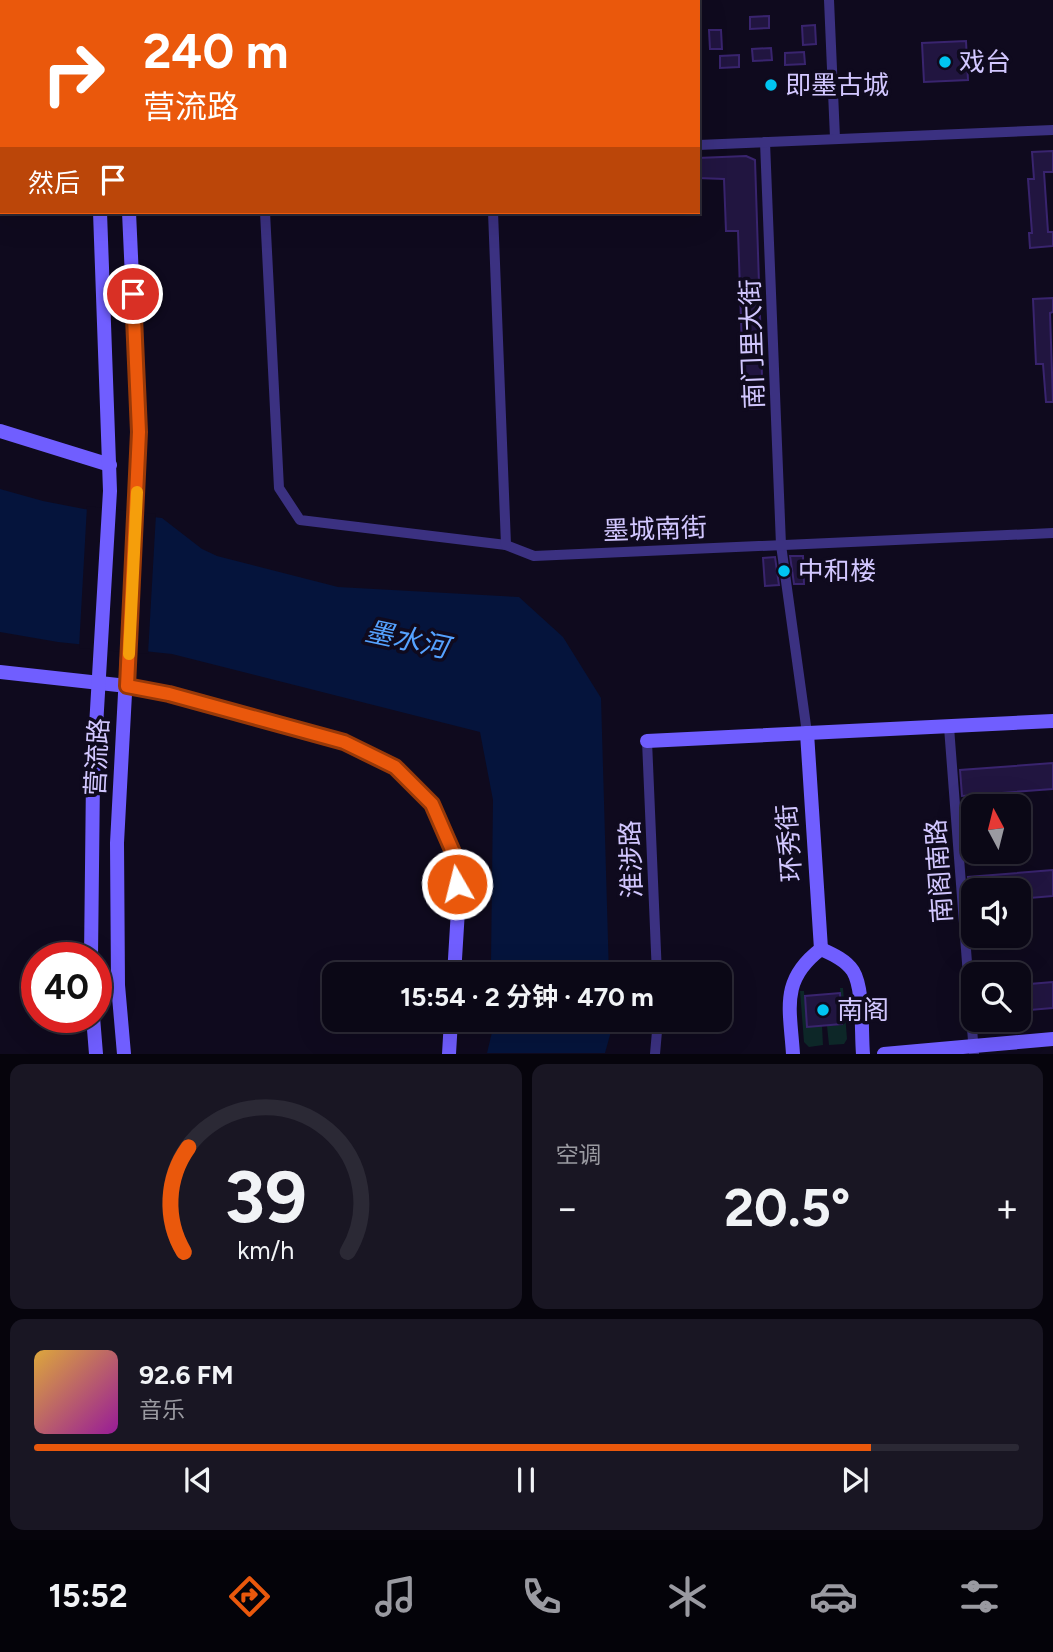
<!DOCTYPE html>
<html lang="zh">
<meta charset="utf-8">
<style>
body{margin:0;font-family:Figtree,"Noto Sans SC",sans-serif;background:#191623;color:#f1f3f6;height:100vh;display:flex;flex-direction:column;font-size:26px;white-space:nowrap}
*{box-sizing:border-box;margin:0}
p{font-size:23px;color:#9a9aa1}
.icon{flex:none;width:38px;height:38px;fill:none;stroke:currentColor;stroke-width:2;stroke-linecap:round;stroke-linejoin:round}
.map{position:relative;height:1054px;overflow:hidden}
.panel{display:flex;flex-direction:column;gap:10px;padding:10px;background:#06040c;flex:1}
.panel>*{flex:none}
.guide{position:absolute;left:0px;top:0px;width:700px;height:214px;box-shadow:0 7px 28px #0002,0 0 0 2px #2b2935;background:#ea580c;color:#fff;overflow:hidden}
.needle{width:46px;rotate:353deg}
.buttons{position:absolute;left:961px;top:794px;display:grid;gap:14px}
.buttons a{display:grid;place-items:center;width:70px;height:70px;border-radius:14px;background:#0b0816;box-shadow:0 7px 28px #0002,0 0 0 2px #2b2935;font-size:35px}
.speed{position:absolute;left:21px;top:942px;display:flex;gap:14px;font-size:35px;font-weight:700;text-align:center}
.speed>*{display:grid;place-content:center;width:91px;height:91px;border-radius:50%;background:#0b0816;box-shadow:0 7px 28px #0002,0 0 0 2px #2b2935;line-height:1}
.speed .limit{border:10px solid #d22;background:#fff;color:#111}
.pin{position:absolute;display:grid;place-items:center;width:60px;height:60px;color:#fff;margin:-30px;border:4px solid #fff;border-radius:50%;box-shadow:0 2px 7px #0007}
.me{position:absolute;width:77px;margin:-38px;rotate:352deg;stroke-linejoin:round;filter:drop-shadow(0 0 5px #0008)}
.turn{display:flex;align-items:center;gap:24px;height:147px;padding:0 28px;font-size:32px}
.turn .icon{width:91px;height:91px;stroke-width:2.5}
.turn b{display:block;font-size:49px;line-height:60px}
.then{display:flex;align-items:center;height:66px;padding:0 28px;background:#0003;gap:14px;font-size:26px}
.big{font-size:52px;font-weight:700;line-height:1.1}
.panel .card{flex:1;display:flex;flex-direction:column;justify-content:center;gap:10px;min-width:0;padding:0 24px;border-radius:14px;background:#191623}
.panel .dial{align-items:center;gap:0}
.dial svg{height:182px;overflow:visible;fill:none;stroke:#2b2935;stroke-width:7;stroke-linecap:round;text-anchor:middle}
.dial text{fill:#f1f3f6;stroke:none}
.song{display:flex;align-items:center;gap:21px}
.cover{width:84px;height:84px;border-radius:10px;background:linear-gradient(135deg,hsl(40 70% 55%),hsl(300 70% 35%))}
.played{height:7px;border-radius:4px;background:linear-gradient(90deg,#ea580c 85%,#2b2935 85%)}
.keys{display:flex;justify-content:space-around;direction:ltr}
.heat{display:flex;justify-content:space-between;align-items:center;font-size:38px;direction:ltr}
.panel .tiles{flex:1;display:grid;gap:10px;grid-template-columns:1fr 1fr}
.card:last-child{grid-column:span 2}
.trip{position:absolute;left:322px;top:962px;width:410px;height:70px;border-radius:14px;background:#0b0816;box-shadow:0 7px 28px #0002,0 0 0 2px #2b2935;font-weight:700;line-height:70px;text-align:center}
.menu{display:flex;height:112px;justify-content:space-around;align-items:center;background:#040309;color:#9a9aa1}
.menu .icon{width:49px;height:49px}
.menu .selected{color:#ea580c}
.menu b{font-size:32px;color:#f1f3f6}
.map>svg:first-child{display:block}
.green{fill:#0d2728}
.water{fill:#05143c}
.pier{fill:#0f0a1e}
.building{fill:#211540;stroke:#39246e;stroke-width:2}
.lines{fill:none;stroke-linecap:round;stroke-linejoin:round}
.street{stroke:#3b3181;stroke-width:10}
.secondary{stroke:#705eff;stroke-width:14}
.route-casing{stroke:#983908;stroke-width:18}
.route{stroke:#ea580c;stroke-width:12}
.slow{stroke:#f59e0b;stroke-width:12}
.poi-dot{fill:#00c5f2;stroke:#0f0a1e;stroke-width:2.5}
.labels{text-anchor:middle;dominant-baseline:central;stroke-width:7;stroke-linejoin:round;paint-order:stroke}
.poi-label{font-size:26px;fill:#d2c7ff;stroke:#0f0a1e;text-anchor:start}
.street-label{font-size:26px;fill:#d2c7ff;stroke:#0f0a1e}
.water-label{font-size:28px;font-style:italic;fill:#55a2ff;stroke:#0f0a1e}
</style>
<div class="map">
<svg width="1053" height="1054" viewBox="0 0 1053 1054">
<rect width="100%" height="100%" fill="#0f0a1e"/>
<!-- green -->
<g class="green">
<polygon points="840,988 843,988 847,1039 844,1044 829,1045 827,1026 842,1025"/>
<polygon points="800,991 804,991 807,1027 822,1026 823,1045 809,1047 804,1042"/>
</g>
<!-- water -->
<g class="water">
<polygon points="0,489 43,501 84,509 162,518 202,549 217,556 338,587 519,597 563,637 601,698 609,975 493,975 491,961 493,800 480,732 172,654 58,642 0,632"/>
<polygon points="495,1020 610,1020 610,1035 605,1053 487,1053"/>
</g>
<!-- pier -->
<polygon class="pier" points="87,506 156,514 148,654 79,648"/>
<!-- building -->
<g class="building">
<polygon points="769,16 769,28 750,29 750,17"/>
<polygon points="815,25 816,44 803,45 802,26"/>
<polygon points="709,30 721,30 722,49 710,49"/>
<polygon points="966,41 968,80 924,82 922,43"/>
<polygon points="771,48 772,60 753,61 752,49"/>
<polygon points="804,52 805,64 785,65 785,53"/>
<polygon points="739,55 739,67 720,68 720,56"/>
<polygon points="1053,151 1053,172 1044,172 1048,232 1053,232 1053,246 1030,248 1029,233 1032,233 1028,179 1034,179 1032,152"/>
<polygon points="746,156 755,160 763,408 744,409 738,231 726,231 724,179 698,178 698,158"/>
<polygon points="1053,298 1053,312 1050,313 1053,402 1046,402 1043,364 1036,364 1033,299"/>
<polygon points="790,556 803,556 804,584 794,584"/>
<polygon points="775,557 779,585 765,586 763,558"/>
<polygon points="1053,763 1053,789 962,796 960,770"/>
<polygon points="1053,870 1053,896 1018,899 1018,891 969,891 968,877"/>
<polygon points="1053,982 1053,1008 1018,1011 1018,985"/>
<polygon points="840,993 842,1024 807,1027 805,996"/>
</g>
<g class="lines">
<!-- street -->
<g class="street">
<polyline points="256,0 256,2"/>
<polyline points="428,0 428,2"/>
<polyline points="681,0 681,2"/>
<polyline points="829,0 835,138"/>
<polyline points="765,142 781,545 807,733"/>
<polyline points="698,145 1053,130"/>
<polyline points="265,212 279,488 300,520 506,545 534,556 1053,533"/>
<polyline points="493,212 506,545"/>
<polyline points="949,727 974,1054"/>
<polyline points="647,741 657,975"/>
<polyline points="655,1054 658,1020"/>
</g>
<!-- secondary -->
<g class="secondary">
<polyline points="91,0 91,2"/>
<polyline points="120,0 120,2"/>
<polyline points="0,165 2,165"/>
<polyline points="0,184 2,184"/>
<polyline points="0,431 110,465"/>
<polyline points="0,672 127,686 168,694 344,742 395,767 433,804 456,859 458,910 454,975"/>
<polyline points="807,733 821,949"/>
<polyline points="647,741 1053,721"/>
<polyline points="91,957 93,777 110,491 100,212"/>
<polyline points="93,1017 96,1054"/>
<polyline points="124,1054 118,985 117,843 139,432 129,212"/>
<polyline points="449,1054 451,1020"/>
<path d="M793 1054C790 1008 780 980 821 949 832 954 846 960 853 971 864 989 861 1032 863 1054"/>
<polyline points="884,1054 1053,1039"/>
</g>
</g>
<g class="lines">
<!-- route casing -->
<g class="route-casing">
<polyline id="route" points="133,294 139,432 127,686 169,694 344,742 395,767 432,804 456,859 457,884"/>
</g>
<!-- route -->
<use href="#route" class="route"/>
<!-- slow -->
<polyline class="slow" points="129,654 137,492"/>
</g>
<!-- markers -->
<g class="poi-dot">
<circle cx="945" cy="62" r="7"/>
<circle cx="771" cy="85" r="7"/>
<circle cx="784" cy="571" r="7"/>
<circle cx="823" cy="1010" r="7"/>
</g>
<g class="labels">
<!-- poi labels -->
<g class="poi-label">
<text x="959" y="62">戏台</text>
<text x="785" y="85">即墨古城</text>
<text x="798" y="571">中和楼</text>
<text x="837" y="1010">南阁</text>
</g>
<!-- street labels -->
<g class="street-label">
<text transform="translate(752 344) rotate(-92)">南门里大街</text>
<text transform="translate(655 529) rotate(-2)">墨城南街</text>
<text transform="translate(97 757) rotate(-87)">营流路</text>
<text transform="translate(789 843) rotate(-94)">环秀街</text>
<text transform="translate(631 859) rotate(-92)">淮涉路</text>
<text transform="translate(939 871) rotate(-94)">南阁南路</text>
</g>
<!-- water labels -->
<g class="water-label">
<text transform="translate(407 639) rotate(12)">墨水河</text>
</g>
</g>
</svg>
<div class="buttons">
<a><svg class="needle" viewBox="-14 -14 28 28"><path d="M0-13l5 13h-10z" fill="#e53935"/><path d="M0 13l5-13h-10z" fill="#9a9aa1"/></svg></a>
<a><svg class="icon" aria-label="sound" viewBox="0 0 24 24"><path d="M4 9h4l5-4v14l-5-4H4zM17 9q2 3 0 6"/></svg></a>
<a><svg class="icon" aria-label="search" viewBox="0 0 24 24"><circle cx="10" cy="10" r="6"/><path d="M15 15l6 6"/></svg></a>
</div>
<div class="speed"><div class="limit">40</div></div>
<div class="pin" style="left:133px;top:294px;background:#d93025"><svg class="icon" aria-label="arrive" viewBox="0 0 24 24"><path d="M6 21V4h12l-3 4 3 4H6"/></svg></div>
<svg class="me" style="left:457px;top:884px" viewBox="-20 -20 40 40"><circle r="17" fill="#ea580c" stroke="#fff" stroke-width="3"/><path d="M0-11L8 9 0 5-8 9z" fill="#fff"/></svg>
<div class="trip">15:54 · 2 分钟 · 470 m</div>
<div class="guide">
<div class="turn"><svg class="icon" aria-label="right" viewBox="0 0 24 24"><path d="M7 20v-9h11M14 6l5 5-5 5"/></svg><div><b>240 m</b>营流路</div></div>
<div class="then">然后<svg class="icon" aria-label="arrive" viewBox="0 0 24 24"><path d="M6 21V4h12l-3 4 3 4H6"/></svg></div>
</div>
</div>
<section class="panel">
<div class="tiles">
<div class="card dial"><svg viewBox="0 0 100 80">
<path d="M14 69A42 42 0 1 1 86 69"/>
<path d="M14 69A42 42 0 0 1 16 23" stroke="#ea580c"/>
<text x="50" y="56" font-size="32" font-weight="700">39</text>
<text x="50" y="72" font-size="11">km/h</text>
</svg></div>
<div class="card"><p>空调</p>
<div class="heat"><a>−</a><b class="big">20.5°</b><a>+</a></div>
</div>
<div class="card">
<div class="song"><i class="cover"></i><div><b>92.6 FM</b><p>音乐</p></div></div>
<div class="played"></div>
<div class="keys"><svg class="icon" aria-label="previous" viewBox="0 0 24 24"><path d="M18 5L8 12l10 7zM5 5v14"/></svg><svg class="icon" aria-label="pause" viewBox="0 0 24 24"><path d="M8 5v14M16 5v14"/></svg><svg class="icon" aria-label="next" viewBox="0 0 24 24"><path d="M6 5l10 7-10 7zM19 5v14"/></svg></div>
</div>
</div>
</section>
<nav class="menu">
<b>15:52</b>
<svg class="icon selected" aria-label="directions" viewBox="0 0 24 24"><path d="M12 3l9 9-9 9-9-9zM9 14v-3h6M13 9l2 2-2 2"/></svg>
<svg class="icon" aria-label="music" viewBox="0 0 24 24"><path d="M9 18V5l10-2v13"/><circle cx="6" cy="18" r="3"/><circle cx="16" cy="16" r="3"/></svg>
<svg class="icon" aria-label="phone" viewBox="0 0 24 24"><path d="M5 4h4l2 5-3 2q2 4 5 5l2-3 5 2v4C11 20 4 13 5 4z"/></svg>
<svg class="icon" aria-label="climate" viewBox="0 0 24 24"><path d="M12 3v18M4 7l16 10M4 17L20 7"/></svg>
<svg class="icon" aria-label="car" viewBox="0 0 24 24"><path d="M5 17H2v-5l4-1 3-4h7l3 4 3 1v5h-3M9 17h6M6 11h13"/><circle cx="7" cy="17" r="2"/><circle cx="17" cy="17" r="2"/></svg>
<svg class="icon" aria-label="filters" viewBox="0 0 24 24"><path d="M4 7h16M4 17h16"/><circle cx="9" cy="7" r="2"/><circle cx="15" cy="17" r="2"/></svg>
</nav>
